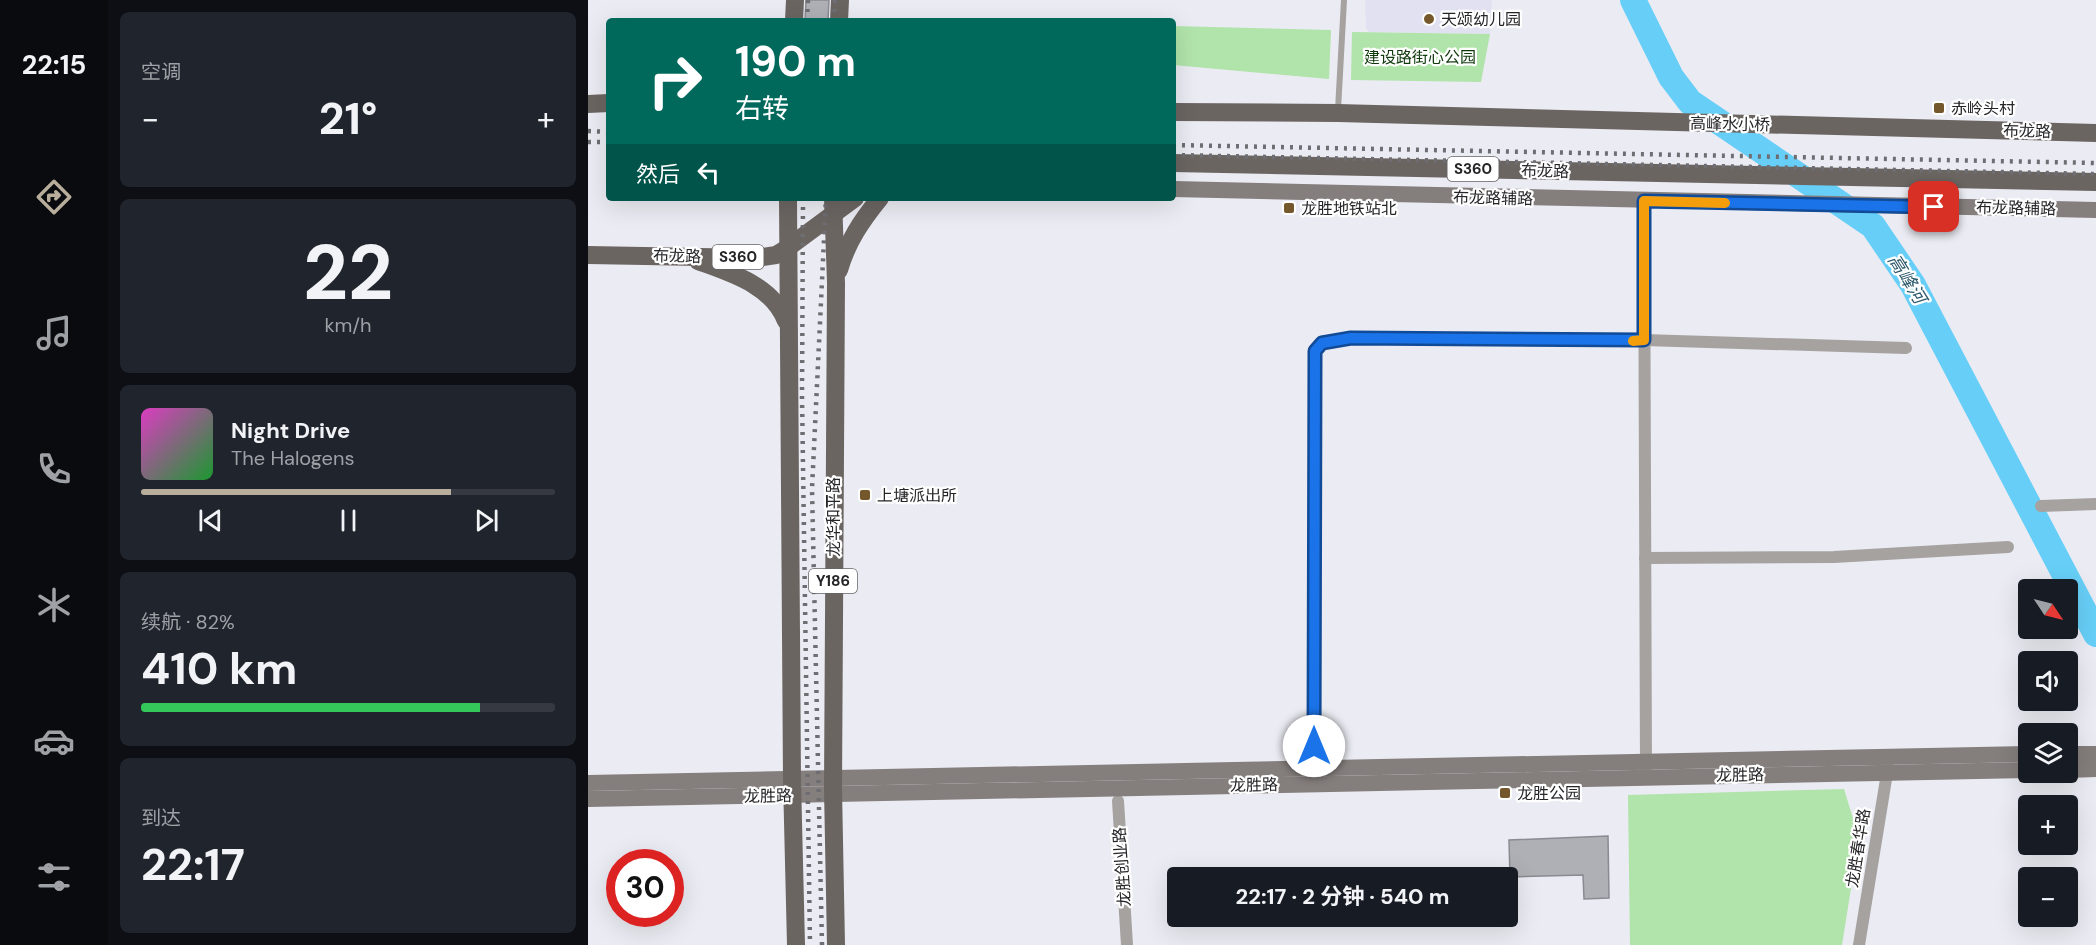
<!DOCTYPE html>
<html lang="zh">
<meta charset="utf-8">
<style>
body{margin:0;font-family:"DM Sans","Noto Sans SC",sans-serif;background:#20242c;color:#f1f3f6;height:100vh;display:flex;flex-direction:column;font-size:22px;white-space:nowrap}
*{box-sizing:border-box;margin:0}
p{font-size:20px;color:#9ea1a6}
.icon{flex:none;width:33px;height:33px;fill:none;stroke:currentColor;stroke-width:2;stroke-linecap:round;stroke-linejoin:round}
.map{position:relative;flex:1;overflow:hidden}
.side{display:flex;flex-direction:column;gap:12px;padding:12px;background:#0d0f14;width:480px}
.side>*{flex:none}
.guide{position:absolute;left:18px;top:18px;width:570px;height:183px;border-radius:6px;box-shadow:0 6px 24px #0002;background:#00695c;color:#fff;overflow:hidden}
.needle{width:39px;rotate:125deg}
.tools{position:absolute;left:1430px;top:579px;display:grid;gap:12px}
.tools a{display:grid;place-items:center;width:60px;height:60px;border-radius:6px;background:#171b24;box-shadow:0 6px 24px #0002;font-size:30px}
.speed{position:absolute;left:18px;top:849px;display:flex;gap:12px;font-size:30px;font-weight:700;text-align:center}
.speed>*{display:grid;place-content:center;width:78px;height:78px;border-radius:50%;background:#171b24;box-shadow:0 6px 24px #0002;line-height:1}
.speed .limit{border:9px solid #d22;background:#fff;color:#111}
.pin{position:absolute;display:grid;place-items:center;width:51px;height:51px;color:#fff;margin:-26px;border-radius:12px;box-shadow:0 3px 9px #0006}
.me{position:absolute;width:66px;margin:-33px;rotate:0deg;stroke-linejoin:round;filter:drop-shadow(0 0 4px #0008)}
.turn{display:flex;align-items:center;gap:21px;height:126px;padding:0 30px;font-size:27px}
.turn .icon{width:78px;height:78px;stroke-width:2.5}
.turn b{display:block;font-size:42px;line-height:51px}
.then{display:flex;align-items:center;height:57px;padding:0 30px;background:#0003;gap:12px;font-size:22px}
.big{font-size:45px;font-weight:700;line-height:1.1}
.side .tile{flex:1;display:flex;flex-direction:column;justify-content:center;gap:9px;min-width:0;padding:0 21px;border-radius:9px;background:#20242c}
.side .dial{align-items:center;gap:0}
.dial b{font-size:78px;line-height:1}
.song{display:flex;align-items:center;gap:18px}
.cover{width:72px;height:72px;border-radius:9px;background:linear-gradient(135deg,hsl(310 70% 55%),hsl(130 70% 35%))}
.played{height:6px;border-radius:3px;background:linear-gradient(90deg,#b9ad9b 75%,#363941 75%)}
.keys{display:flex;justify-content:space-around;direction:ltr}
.heat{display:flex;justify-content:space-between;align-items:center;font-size:33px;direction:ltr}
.charge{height:9px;border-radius:4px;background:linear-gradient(90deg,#34c759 82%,#363941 0)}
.trip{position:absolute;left:579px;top:867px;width:351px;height:60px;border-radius:6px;background:#171b24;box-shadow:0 6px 24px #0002;font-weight:700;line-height:60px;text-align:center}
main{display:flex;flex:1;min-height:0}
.dock{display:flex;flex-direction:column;width:108px;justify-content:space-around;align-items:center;background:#090b0e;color:#9ea1a6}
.dock .icon{width:42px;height:42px}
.dock .active{color:#b9ad9b}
.dock b{font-size:27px;color:#f1f3f6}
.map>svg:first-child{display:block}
.built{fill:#e2e1f1}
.green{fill:#b1e4aa}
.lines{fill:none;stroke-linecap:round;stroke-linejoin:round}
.river{stroke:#67cff7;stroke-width:26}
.building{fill:#afafb6;stroke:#8a8a91;stroke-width:1.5}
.lane{stroke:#a5a2a0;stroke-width:6}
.street{stroke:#a5a2a0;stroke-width:12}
.secondary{stroke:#847e7c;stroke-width:16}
.primary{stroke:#6b6562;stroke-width:18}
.rail{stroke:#6d6d72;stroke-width:4.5;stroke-dasharray:3 6;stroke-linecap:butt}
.route-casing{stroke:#114b97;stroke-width:15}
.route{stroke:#1a73e8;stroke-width:10}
.slow{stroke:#f59e0b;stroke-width:10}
.poi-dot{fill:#74582b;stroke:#fff;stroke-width:2}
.labels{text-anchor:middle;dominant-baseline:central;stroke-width:4.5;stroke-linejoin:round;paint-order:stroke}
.shield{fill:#fff;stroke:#666668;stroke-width:1.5}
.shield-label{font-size:15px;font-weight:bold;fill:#252528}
.poi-label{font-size:16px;fill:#252528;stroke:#fff;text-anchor:start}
.park-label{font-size:16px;fill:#10390c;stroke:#fff}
.street-label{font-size:16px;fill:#252528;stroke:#fff}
.water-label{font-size:18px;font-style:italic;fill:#2c586a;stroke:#fff}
</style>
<main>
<nav class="dock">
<b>22:15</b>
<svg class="icon active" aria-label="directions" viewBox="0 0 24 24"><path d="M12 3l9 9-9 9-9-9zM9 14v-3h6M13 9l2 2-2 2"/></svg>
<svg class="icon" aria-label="music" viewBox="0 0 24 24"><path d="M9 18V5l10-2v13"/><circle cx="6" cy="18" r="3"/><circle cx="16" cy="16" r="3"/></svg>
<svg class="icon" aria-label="phone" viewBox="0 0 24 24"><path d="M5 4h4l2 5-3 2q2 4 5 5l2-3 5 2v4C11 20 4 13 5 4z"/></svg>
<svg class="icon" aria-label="climate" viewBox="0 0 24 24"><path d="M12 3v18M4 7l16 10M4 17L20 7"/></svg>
<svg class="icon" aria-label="car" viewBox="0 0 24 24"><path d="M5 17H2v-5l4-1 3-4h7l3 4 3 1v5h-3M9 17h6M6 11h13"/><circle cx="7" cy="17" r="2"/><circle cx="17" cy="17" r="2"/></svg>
<svg class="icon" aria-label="filters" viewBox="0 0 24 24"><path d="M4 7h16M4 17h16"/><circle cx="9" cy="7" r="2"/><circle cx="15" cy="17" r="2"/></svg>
</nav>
<section class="side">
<div class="tile"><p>空调</p>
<div class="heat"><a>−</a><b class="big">21°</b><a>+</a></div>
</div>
<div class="tile dial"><b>22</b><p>km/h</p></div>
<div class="tile">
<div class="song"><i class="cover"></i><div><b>Night Drive</b><p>The Halogens</p></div></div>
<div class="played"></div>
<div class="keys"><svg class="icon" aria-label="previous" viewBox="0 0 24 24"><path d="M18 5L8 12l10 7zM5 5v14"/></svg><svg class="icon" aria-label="pause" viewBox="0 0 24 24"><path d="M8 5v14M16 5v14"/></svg><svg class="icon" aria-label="next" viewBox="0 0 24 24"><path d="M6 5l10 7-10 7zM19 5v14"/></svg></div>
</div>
<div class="tile"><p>续航 · 82%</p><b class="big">410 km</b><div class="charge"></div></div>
<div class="tile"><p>到达</p><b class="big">22:17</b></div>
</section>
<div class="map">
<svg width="1508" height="945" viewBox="0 0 1508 945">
<rect width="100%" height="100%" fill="#ebebf3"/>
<!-- built -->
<polygon class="built" points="777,0 904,0 902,34 781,32 778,28"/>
<!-- green -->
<g class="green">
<polygon points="585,26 743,30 741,79 585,65"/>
<polygon points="764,32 902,34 893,82 763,80"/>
<polygon points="1256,789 1271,838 1254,945 1042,945 1040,795"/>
</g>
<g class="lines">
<!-- river -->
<polyline class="river" points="1045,0 1083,77 1102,102 1285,226 1325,285 1508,634"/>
</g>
<!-- building -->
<g class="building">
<polygon points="218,0 241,0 240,21 217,21"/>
<polygon points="1020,836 1021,898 996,899 995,875 922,877 921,840"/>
</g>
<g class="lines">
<!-- lane -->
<polyline class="lane" points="750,110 756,0"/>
<!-- street -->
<g class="street">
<polyline points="1056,201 1058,770"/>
<polyline points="1453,506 1508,504"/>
<polyline points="1057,558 1246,557 1420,547"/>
<polyline points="726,769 727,351 733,343 763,338 1056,340 1318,348"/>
<polyline points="530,801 539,945"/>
<polyline points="1271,945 1300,767"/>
</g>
<!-- secondary -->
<g class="secondary">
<polyline points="585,189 1508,210"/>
<polyline points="1479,754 1508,754"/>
<polyline points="1479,770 1508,769"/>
<polyline points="0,783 1440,754"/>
<polyline points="0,799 1440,770"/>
</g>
<!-- primary -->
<g class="primary">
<polyline points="206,21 207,0"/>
<polyline points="251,21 252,0"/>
<polyline points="0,104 21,103"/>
<polyline points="585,112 750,113 1508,133"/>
<polyline points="585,163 1508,182"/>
<polyline points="200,198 204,780 208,945"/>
<polyline points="245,198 248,283 245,789 248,945"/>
<polyline points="0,255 168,258 188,255 198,249 267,198"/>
<path d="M110 261C143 273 184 285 198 321"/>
<path d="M251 270C259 242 274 220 292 198"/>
</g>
<!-- rail -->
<g class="rail">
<polyline points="219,21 220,0"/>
<polyline points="246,21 247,0"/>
<polyline points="0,131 21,132"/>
<polyline points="0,142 21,142"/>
<polyline points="585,145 1508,163"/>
<polyline points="585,155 1508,174"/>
<polyline points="215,198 214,396 222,945"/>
<polyline points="234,945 224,489 238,198"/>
</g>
</g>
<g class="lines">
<!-- route casing -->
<g class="route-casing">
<polyline id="route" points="726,746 727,351 734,343 763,338 1056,340 1056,201 1346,207"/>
</g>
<!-- route -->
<use href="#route" class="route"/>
<!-- slow -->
<polyline class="slow" points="1045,341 1056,340 1056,201 1137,203"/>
</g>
<!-- markers -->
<g class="poi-dot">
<circle cx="841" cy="19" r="6"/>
<rect x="1345" y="102" width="12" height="12" rx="3"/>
<rect x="695" y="202" width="12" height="12" rx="3"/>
<rect x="271" y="489" width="12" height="12" rx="3"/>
<rect x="911" y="787" width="12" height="12" rx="3"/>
</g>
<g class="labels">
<!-- shield labels -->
<g class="shield">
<rect x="859.5" y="157" width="51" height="24" rx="4.5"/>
<rect x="124.5" y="245" width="51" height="24" rx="4.5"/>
<rect x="221" y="569" width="48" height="24" rx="4.5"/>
</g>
<g class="shield-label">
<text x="885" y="169">S360</text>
<text x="150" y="257">S360</text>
<text x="245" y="581">Y186</text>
</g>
<!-- poi labels -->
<g class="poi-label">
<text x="853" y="19">天颂幼儿园</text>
<text x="1363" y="108">赤岭头村</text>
<text x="713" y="208">龙胜地铁站北</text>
<text x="289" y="495">上塘派出所</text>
<text x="929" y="793">龙胜公园</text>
</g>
<!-- park labels -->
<g class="park-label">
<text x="832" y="57">建设路街心公园</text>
</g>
<!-- street labels -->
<g class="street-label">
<text transform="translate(1142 124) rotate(1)">高峰水小桥</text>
<text transform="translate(1439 131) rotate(1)">布龙路</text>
<text transform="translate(957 171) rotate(1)">布龙路</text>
<text transform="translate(905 198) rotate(1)">布龙路辅路</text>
<text transform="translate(1428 208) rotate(1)">布龙路辅路</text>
<text transform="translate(89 256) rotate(1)">布龙路</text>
<text transform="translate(245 517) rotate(-90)">龙华和平路</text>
<text transform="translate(1152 775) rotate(-1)">龙胜路</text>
<text transform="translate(666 785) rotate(-1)">龙胜路</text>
<text transform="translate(180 796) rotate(-1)">龙胜路</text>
<text transform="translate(1270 848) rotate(-81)">龙胜春华路</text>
<text transform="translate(534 867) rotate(-94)">龙胜创业路</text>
</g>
<!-- water labels -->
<g class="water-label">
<text transform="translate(1319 279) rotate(58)">高峰河</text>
</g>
</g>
</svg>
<div class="tools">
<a><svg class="needle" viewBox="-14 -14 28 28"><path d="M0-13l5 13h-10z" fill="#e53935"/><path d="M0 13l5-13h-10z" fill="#9ea1a6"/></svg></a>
<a><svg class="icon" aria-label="sound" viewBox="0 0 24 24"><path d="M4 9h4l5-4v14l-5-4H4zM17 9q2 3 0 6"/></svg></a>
<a><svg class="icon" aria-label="layers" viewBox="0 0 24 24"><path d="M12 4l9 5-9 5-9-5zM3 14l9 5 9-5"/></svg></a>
<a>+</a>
<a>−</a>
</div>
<div class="speed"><div class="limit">30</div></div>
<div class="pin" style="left:1346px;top:207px;background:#d93025"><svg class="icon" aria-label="arrive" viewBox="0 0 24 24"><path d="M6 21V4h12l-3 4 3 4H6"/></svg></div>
<svg class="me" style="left:726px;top:746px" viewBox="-20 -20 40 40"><circle r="19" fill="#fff"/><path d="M0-13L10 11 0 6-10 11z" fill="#1a73e8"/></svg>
<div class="trip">22:17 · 2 分钟 · 540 m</div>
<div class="guide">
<div class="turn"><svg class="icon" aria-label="right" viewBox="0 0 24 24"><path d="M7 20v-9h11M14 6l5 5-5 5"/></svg><div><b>190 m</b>右转</div></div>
<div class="then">然后<svg class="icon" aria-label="left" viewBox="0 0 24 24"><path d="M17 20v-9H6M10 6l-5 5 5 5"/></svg></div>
</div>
</div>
</main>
